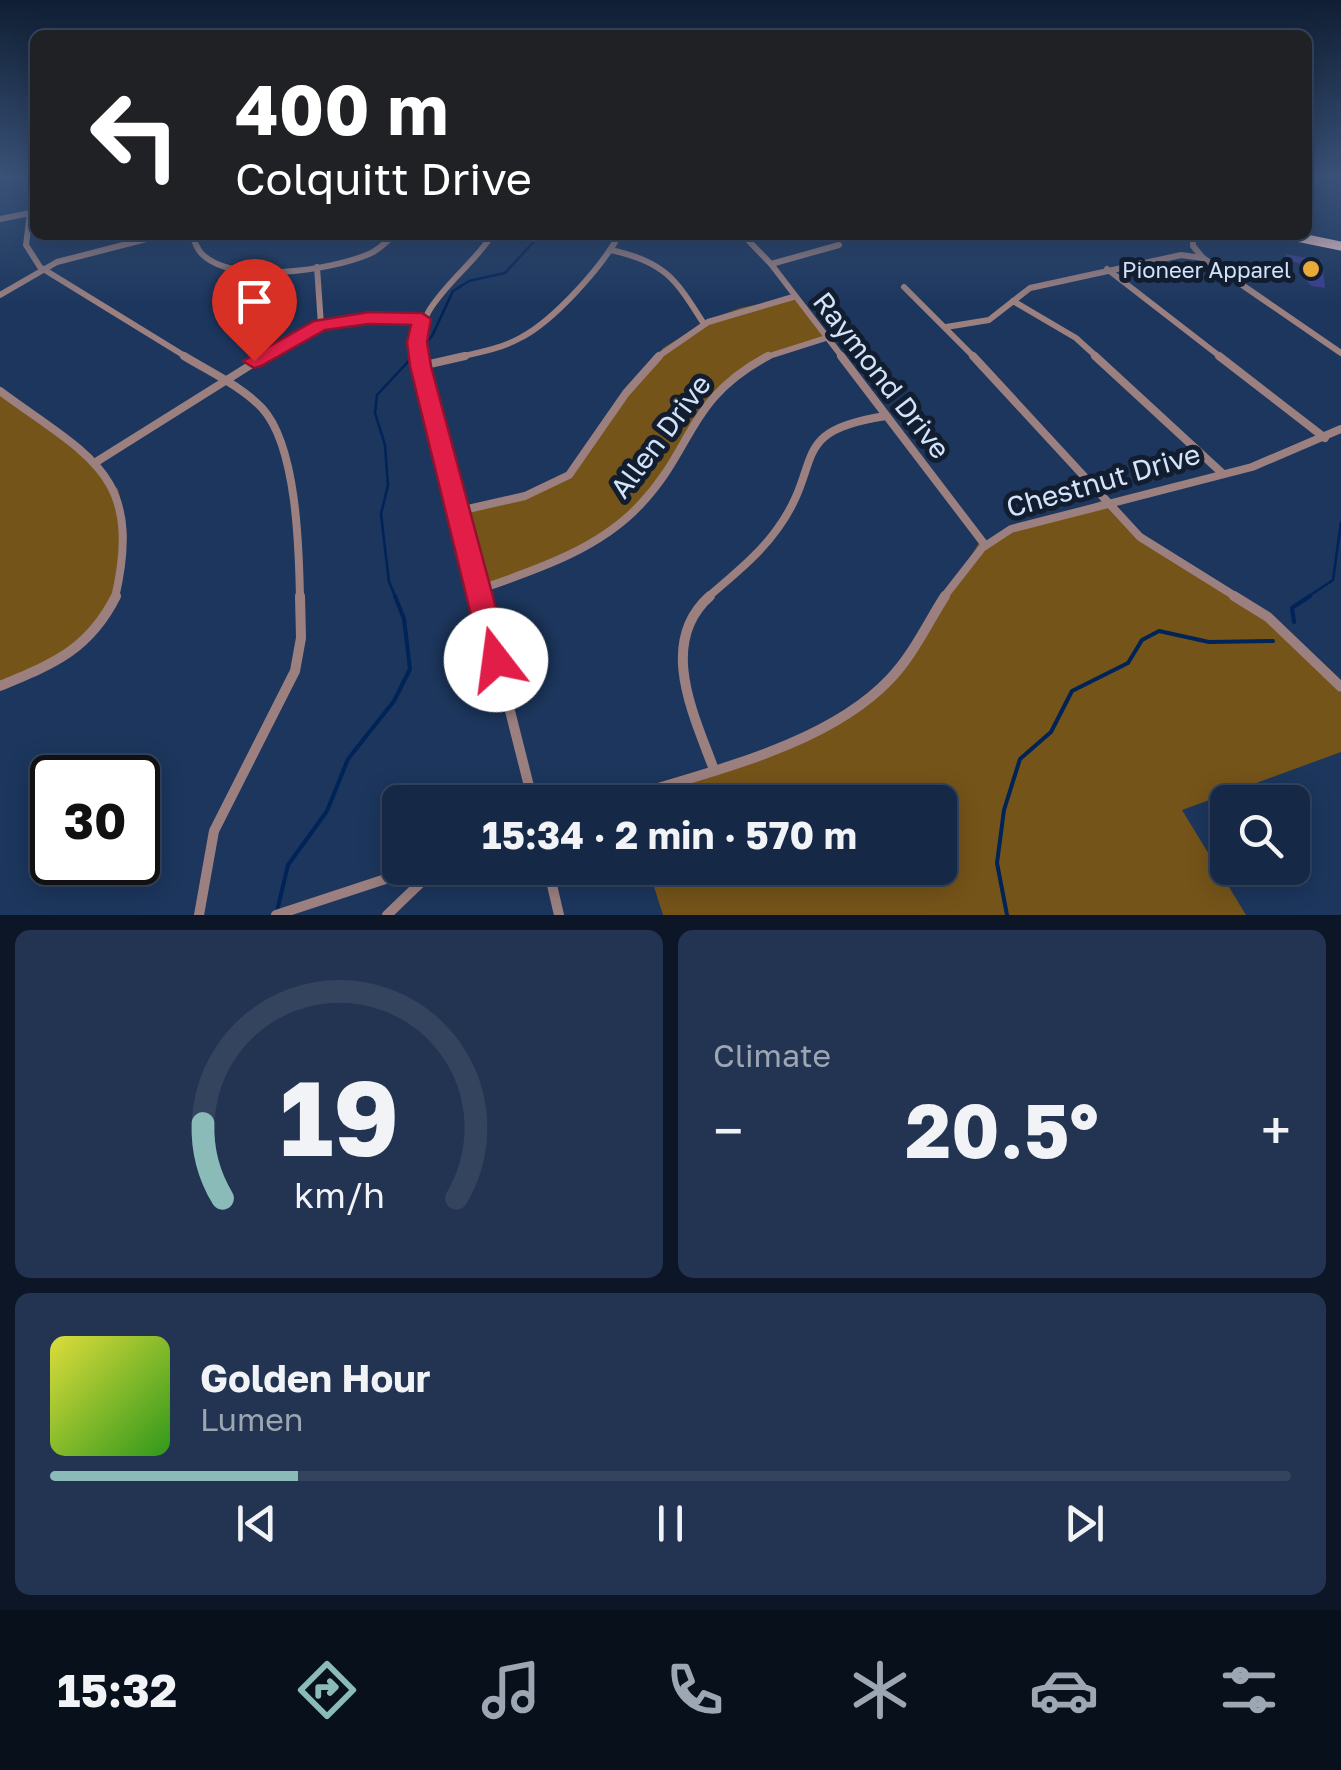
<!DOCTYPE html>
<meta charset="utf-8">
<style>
body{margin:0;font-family:"Golos Text",sans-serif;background:#223451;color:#f1f3f6;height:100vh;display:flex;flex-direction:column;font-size:38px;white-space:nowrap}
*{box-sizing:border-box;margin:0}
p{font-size:32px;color:#9da6b3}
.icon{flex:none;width:55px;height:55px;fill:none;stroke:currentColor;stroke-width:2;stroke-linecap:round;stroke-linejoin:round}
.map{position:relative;height:915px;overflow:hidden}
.panel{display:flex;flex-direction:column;gap:15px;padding:15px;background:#0c1626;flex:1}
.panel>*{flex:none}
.banner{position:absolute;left:30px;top:30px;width:1282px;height:210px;border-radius:15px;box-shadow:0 5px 25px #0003,0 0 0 2px #34445f;background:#202124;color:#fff;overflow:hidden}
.buttons{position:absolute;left:1210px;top:785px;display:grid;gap:20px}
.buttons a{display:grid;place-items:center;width:100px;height:100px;border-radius:15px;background:#152846;box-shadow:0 5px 25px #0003,0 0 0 2px #34445f;font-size:50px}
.speed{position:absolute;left:30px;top:755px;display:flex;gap:20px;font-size:50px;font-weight:700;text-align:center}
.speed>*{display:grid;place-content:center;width:130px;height:130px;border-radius:50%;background:#152846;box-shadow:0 5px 25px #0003,0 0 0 2px #34445f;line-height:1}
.speed .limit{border:5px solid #111;border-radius:15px;background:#fff;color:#111}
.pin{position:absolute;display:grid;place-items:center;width:85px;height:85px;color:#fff;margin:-102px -42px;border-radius:50% 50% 50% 0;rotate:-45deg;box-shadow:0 0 10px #0007}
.pin .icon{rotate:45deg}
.me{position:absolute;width:110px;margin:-55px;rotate:345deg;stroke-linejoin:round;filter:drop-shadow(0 0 8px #0008)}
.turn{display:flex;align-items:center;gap:35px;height:210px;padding:0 40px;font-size:45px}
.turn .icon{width:130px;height:130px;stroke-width:2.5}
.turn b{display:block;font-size:70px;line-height:85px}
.big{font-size:75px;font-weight:700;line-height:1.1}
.panel .card{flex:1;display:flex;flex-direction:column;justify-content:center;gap:15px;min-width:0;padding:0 35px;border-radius:15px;background:#223451}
.panel .dial{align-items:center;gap:0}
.dial svg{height:260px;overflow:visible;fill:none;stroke:#34445f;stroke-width:7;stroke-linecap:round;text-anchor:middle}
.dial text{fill:#f1f3f6;stroke:none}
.song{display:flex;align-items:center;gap:30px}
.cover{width:120px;height:120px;border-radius:15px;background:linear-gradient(135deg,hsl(60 70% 55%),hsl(110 70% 35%))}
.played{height:10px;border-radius:5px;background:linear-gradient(90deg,#8bbbb9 20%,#34445f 20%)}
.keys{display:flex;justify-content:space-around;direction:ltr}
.heat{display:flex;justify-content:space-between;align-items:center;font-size:55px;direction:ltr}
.panel .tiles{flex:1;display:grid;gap:15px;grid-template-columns:1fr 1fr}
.card:last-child{grid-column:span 2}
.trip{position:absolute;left:382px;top:785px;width:575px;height:100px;border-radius:15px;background:#152846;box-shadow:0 5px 25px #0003,0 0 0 2px #34445f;font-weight:700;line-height:100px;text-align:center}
.tab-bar{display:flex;height:160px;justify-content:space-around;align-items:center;background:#08101c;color:#9da6b3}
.tab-bar .icon{width:70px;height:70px}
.tab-bar .current{color:#8bbbb9}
.tab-bar b{font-size:45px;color:#f1f3f6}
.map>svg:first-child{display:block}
.green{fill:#755419}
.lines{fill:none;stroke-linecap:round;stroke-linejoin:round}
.stream-far1{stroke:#002358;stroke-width:2.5}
.stream{stroke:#002358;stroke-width:4}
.building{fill:#3b3e8e}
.minor-far2{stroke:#9c8080;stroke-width:6}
.minor-far1{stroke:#9c8080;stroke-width:8}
.minor{stroke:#9c8080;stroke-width:10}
.tertiary{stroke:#9c8080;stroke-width:6}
.primary{stroke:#facdcd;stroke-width:9}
.route{fill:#e11d48;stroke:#92132f;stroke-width:2.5}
.poi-dot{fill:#eaaa38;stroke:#121e30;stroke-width:4}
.labels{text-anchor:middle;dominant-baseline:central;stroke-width:10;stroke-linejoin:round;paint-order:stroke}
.far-poi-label{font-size:22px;fill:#d2e3fb;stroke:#121e30;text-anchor:end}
.street-label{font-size:28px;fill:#d2e3fb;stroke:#121e30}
</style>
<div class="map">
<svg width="1341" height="915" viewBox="0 0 1341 915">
<rect width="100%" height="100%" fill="#1c365d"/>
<!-- green -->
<g class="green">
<path d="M793 297 825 338C775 353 718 372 692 422 677 449 667 478 646 502 602 549 535 569 477 591L459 513 546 488 572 472 663 348 709 320 740 308Z"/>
<polygon points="0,391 71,446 118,489 126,524 112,607 76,648 0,684"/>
<polygon points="1105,499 1149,547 1232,594 1284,635 1341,693 1341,752 1182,810 1246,915 663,915 648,868 940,868 940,802 634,802 798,738 871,699 922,634 979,543 1069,515"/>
</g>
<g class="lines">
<!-- stream-far1 -->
<g class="stream-far1">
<polyline points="396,598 389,582 381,514 388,485 385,445 375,413 377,395 432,336 453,291 469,281 505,273 540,235"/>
<polyline points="1306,598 1333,580 1341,522"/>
</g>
<!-- stream -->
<g class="stream">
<polyline points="1294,622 1292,608 1310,596"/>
<polyline points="277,911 288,865 327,811 348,759 394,701 410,669 404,619 395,596"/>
<polyline points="1007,915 997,863 1004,810 1020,759 1051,732 1072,691 1128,663 1142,640 1159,631 1209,642 1273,641"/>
</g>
</g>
<!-- building -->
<polygon class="building" points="1286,254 1322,261 1325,288 1312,286 1300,276 1299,263 1285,260"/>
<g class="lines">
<!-- minor-far2 -->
<g class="minor-far2">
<polyline points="30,213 26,245 40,267 188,358"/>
<path d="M192 235C195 242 197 250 203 255 236 285 332 270 369 254 379 250 386 242 394 235"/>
<polyline points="743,235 771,264 843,358"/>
<polyline points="1193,235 1193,246 1203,258 1341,353"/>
<path d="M611 250C666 263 675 278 704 324"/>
<polyline points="771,264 839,245"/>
<polyline points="317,267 321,325"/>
<polyline points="1107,269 1222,358"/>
<polyline points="904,287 975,358"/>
<polyline points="0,295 57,262 162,235"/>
<polyline points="1013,301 1076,338 1098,358"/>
<polyline points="946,327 989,320 1030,288 1181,255 1203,258"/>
<path d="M261 358C326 317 346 321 421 319"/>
<path d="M421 358C408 307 468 274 492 235"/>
<path d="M454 358C477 353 501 349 522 337 554 320 602 267 619 235"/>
<polyline points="656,358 708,322 793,297"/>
<polyline points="763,358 826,338"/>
</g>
<!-- minor-far1 -->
<g class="minor-far1">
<path d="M184 356C210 372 241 386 262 408 297 446 299 549 300 598"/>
<polyline points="421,356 482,598"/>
<polyline points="841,356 985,545"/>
<polyline points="973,356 1140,537 1238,598"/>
<polyline points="1095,356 1222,473"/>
<polyline points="1219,356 1325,438"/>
<polyline points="421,366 465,356"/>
<path d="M0 391C89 457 144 473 115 598"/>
<polyline points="96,462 265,356"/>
<polyline points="459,511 525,496 569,475 626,393 659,356"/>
<path d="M478 590C535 570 598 550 640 505 695 447 686 400 768 356"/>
<path d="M707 598C732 576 759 555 778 528 825 463 786 431 886 416"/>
<polyline points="943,598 982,548 1011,529 1252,467 1341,429"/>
</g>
<!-- minor -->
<g class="minor">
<polyline points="481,596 533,802"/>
<path d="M710 596C658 642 693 713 713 767"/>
<polyline points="1234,596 1268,617 1341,687"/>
<path d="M0 686C53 664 89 650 116 596"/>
<path d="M613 802C701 773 825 748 890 679 913 655 927 624 945 596"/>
<polyline points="548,868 559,915"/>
<polyline points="199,915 214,831 295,671 301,638 300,596"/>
<polyline points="276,915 419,868"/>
<polyline points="387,915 436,868"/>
</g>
<!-- tertiary -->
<polyline class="tertiary" points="0,219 35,212"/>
<!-- primary -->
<polyline class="primary" points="1287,235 1341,246"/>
</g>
<!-- sky -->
<linearGradient id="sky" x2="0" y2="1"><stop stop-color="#0f1e33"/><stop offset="0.58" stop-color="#3a5278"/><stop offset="1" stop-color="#3a5278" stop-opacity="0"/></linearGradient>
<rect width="1341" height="305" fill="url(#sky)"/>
<!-- route -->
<polygon class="route" points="369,312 422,313 431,319 427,342 431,366 510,660 506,670 496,674 486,670 482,660 410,366 407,342 411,325 369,324 325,330 261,366 254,368 243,361 314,321"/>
<!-- markers -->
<circle class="poi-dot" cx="1311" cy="269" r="10"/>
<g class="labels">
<!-- far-poi labels -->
<g class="far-poi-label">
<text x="1291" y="269">Pioneer Apparel</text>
</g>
<!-- street labels -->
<g class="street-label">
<text transform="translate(882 375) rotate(52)">Raymond Drive</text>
<text transform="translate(660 436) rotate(-53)">Allen Drive</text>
<text transform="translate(1103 480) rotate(-16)">Chestnut Drive</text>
</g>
</g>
</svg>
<div class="buttons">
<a><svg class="icon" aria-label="search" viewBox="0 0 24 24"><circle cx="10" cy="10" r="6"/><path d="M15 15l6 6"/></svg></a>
</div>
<div class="speed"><div class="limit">30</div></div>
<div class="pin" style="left:254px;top:361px;background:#d93025"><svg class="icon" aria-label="arrive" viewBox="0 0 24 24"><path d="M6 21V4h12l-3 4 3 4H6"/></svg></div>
<svg class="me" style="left:496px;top:660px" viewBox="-20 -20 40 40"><circle r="19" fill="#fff"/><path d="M0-13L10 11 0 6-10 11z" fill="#e11d48"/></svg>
<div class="trip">15:34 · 2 min · 570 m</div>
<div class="banner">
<div class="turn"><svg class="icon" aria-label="left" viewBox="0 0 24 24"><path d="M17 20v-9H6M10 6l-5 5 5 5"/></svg><div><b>400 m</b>Colquitt Drive</div></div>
</div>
</div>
<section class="panel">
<div class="tiles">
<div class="card dial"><svg viewBox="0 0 100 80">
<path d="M14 69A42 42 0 1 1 86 69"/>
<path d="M14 69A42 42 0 0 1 8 46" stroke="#8bbbb9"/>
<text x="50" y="56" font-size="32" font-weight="700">19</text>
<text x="50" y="72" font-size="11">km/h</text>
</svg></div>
<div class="card"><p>Climate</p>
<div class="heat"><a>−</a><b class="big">20.5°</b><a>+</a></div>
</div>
<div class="card">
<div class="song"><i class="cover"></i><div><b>Golden Hour</b><p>Lumen</p></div></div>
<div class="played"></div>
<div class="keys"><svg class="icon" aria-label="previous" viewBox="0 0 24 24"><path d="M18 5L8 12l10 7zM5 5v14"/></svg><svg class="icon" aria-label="pause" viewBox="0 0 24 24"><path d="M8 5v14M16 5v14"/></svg><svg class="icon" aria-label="next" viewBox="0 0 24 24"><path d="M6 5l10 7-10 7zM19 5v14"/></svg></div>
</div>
</div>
</section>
<nav class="tab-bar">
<b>15:32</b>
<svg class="icon current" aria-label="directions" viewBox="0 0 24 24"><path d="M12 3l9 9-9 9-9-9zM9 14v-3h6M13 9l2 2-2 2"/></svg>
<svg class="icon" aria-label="music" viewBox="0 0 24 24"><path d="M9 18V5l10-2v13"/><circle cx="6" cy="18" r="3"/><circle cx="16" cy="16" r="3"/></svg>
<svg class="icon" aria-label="phone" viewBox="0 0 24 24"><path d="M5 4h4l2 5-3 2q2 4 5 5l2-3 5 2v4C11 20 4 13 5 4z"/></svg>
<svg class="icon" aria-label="climate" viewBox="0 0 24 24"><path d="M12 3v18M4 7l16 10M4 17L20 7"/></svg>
<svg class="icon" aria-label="car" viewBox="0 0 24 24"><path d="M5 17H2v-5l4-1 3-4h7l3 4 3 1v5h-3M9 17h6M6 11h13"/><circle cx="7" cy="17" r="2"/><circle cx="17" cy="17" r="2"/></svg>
<svg class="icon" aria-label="filters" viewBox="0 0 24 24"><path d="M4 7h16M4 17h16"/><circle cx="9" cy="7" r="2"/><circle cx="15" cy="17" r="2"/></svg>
</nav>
